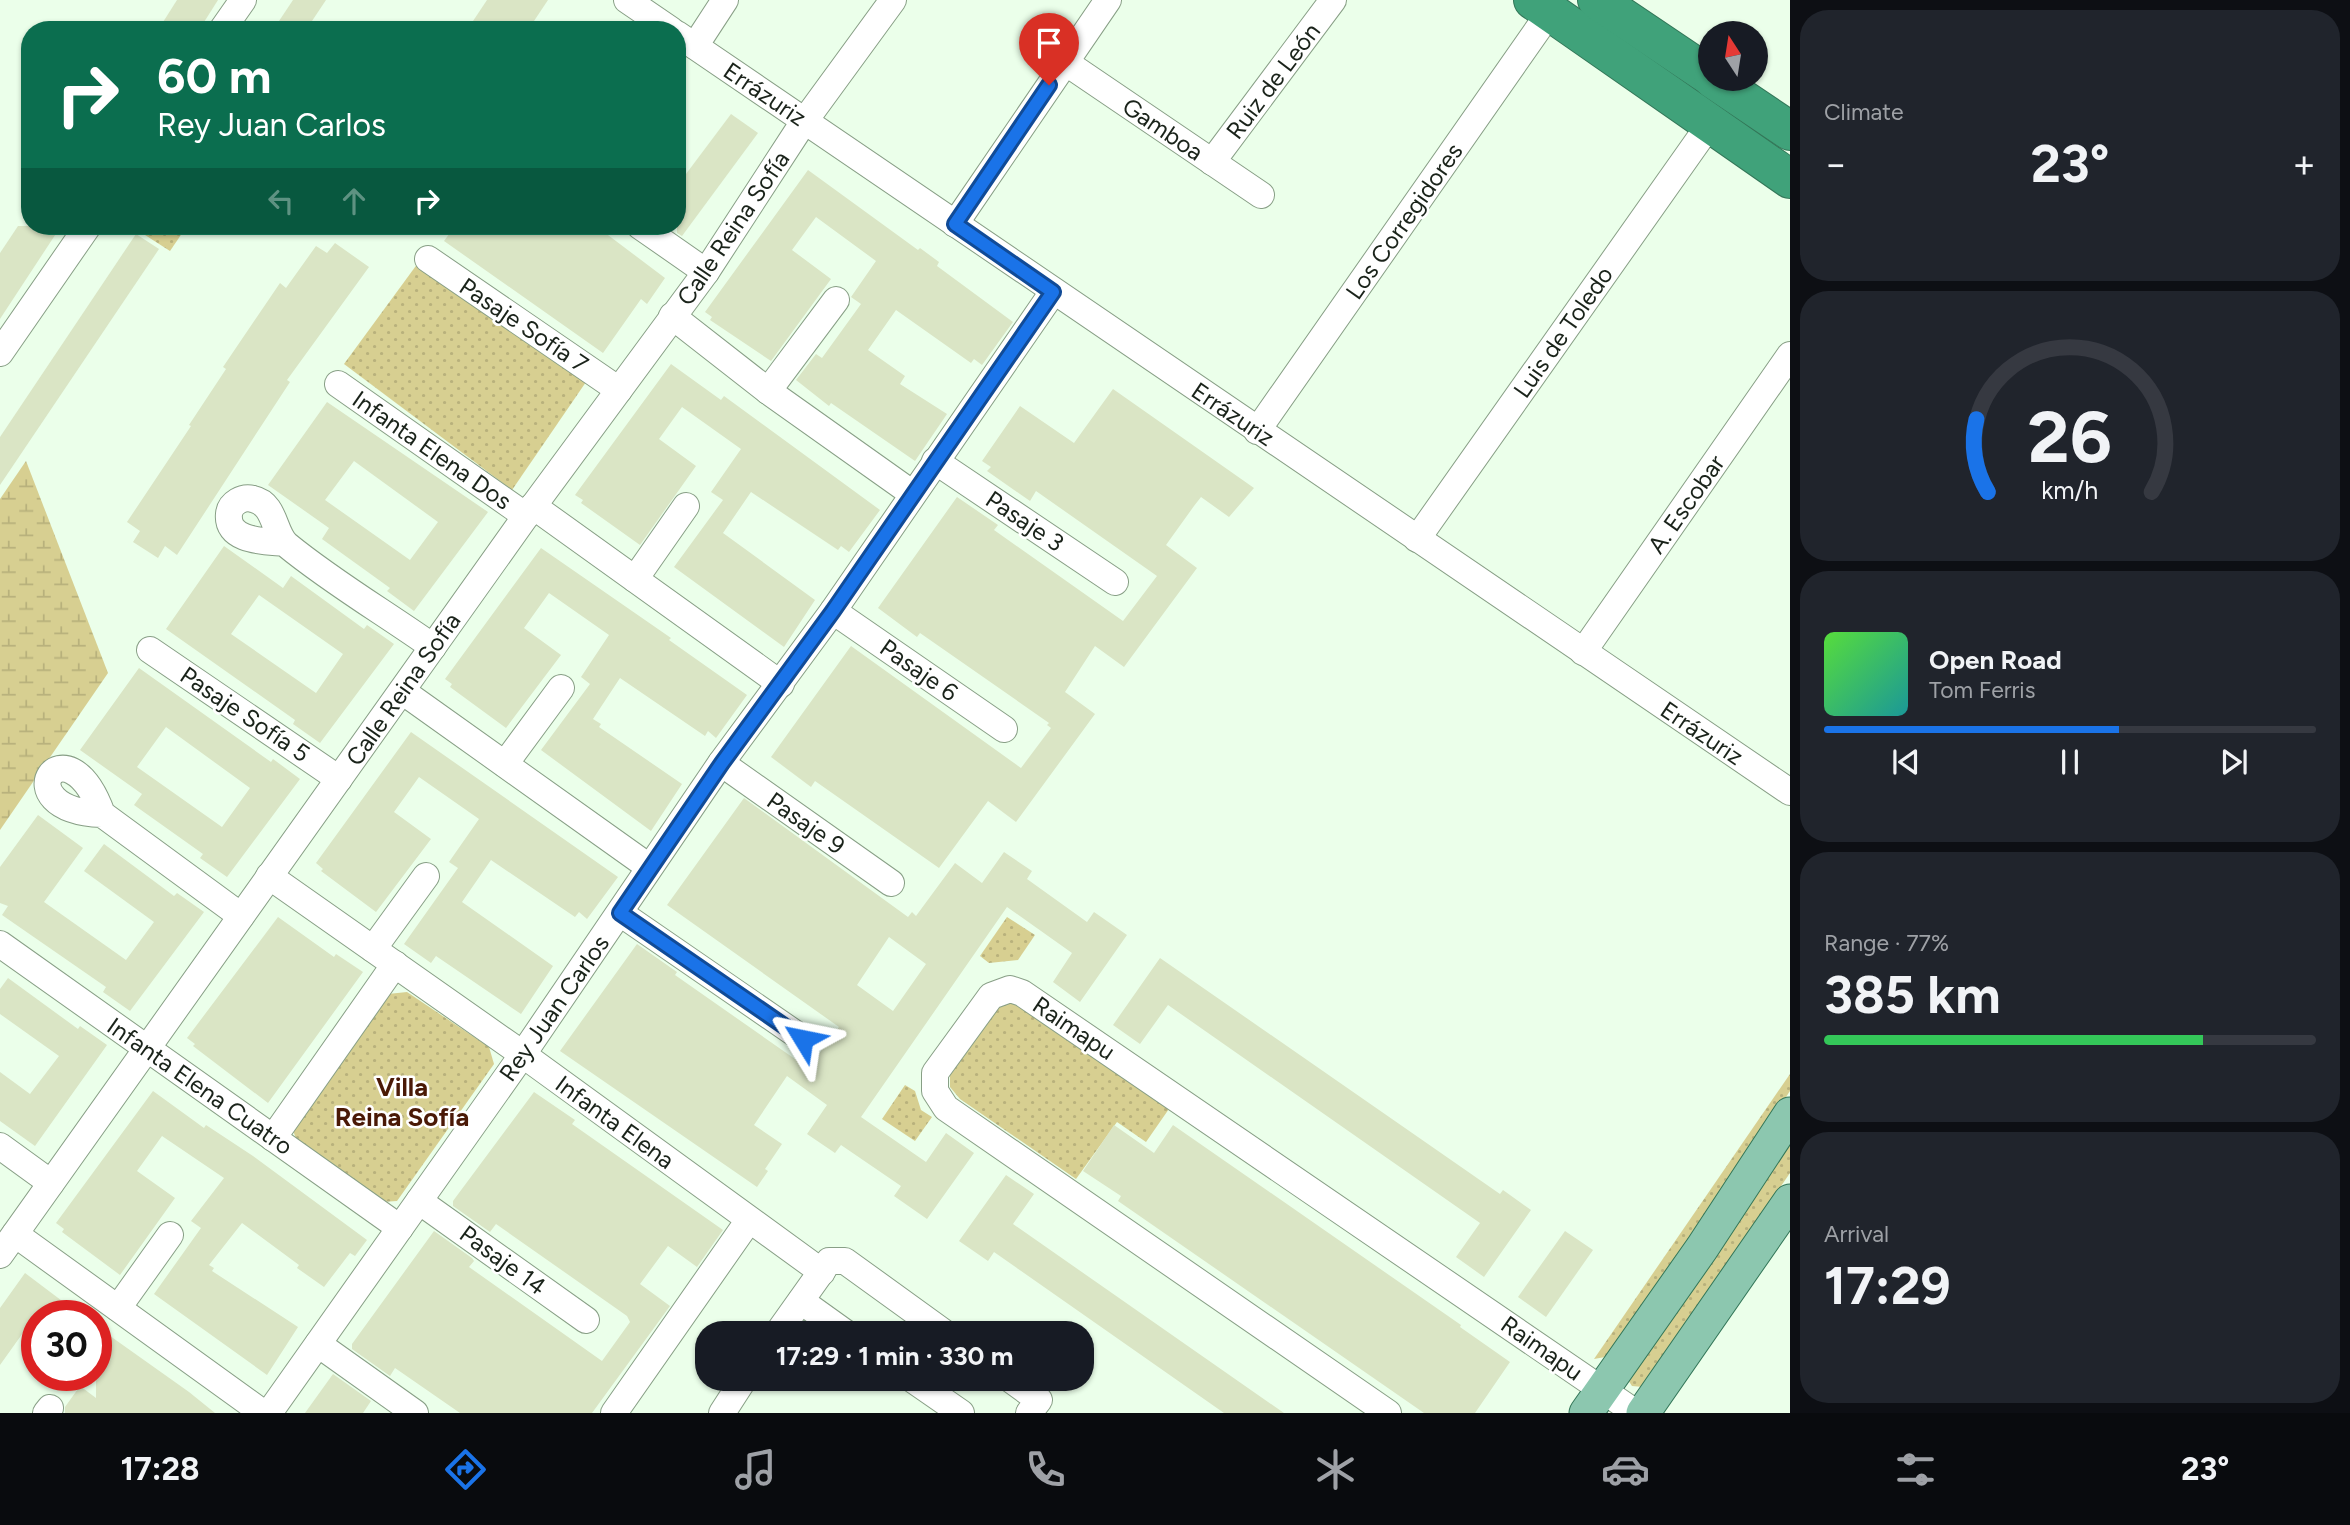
<!DOCTYPE html>
<meta charset="utf-8">
<style>
body{margin:0;font-family:Figtree,sans-serif;background:#20242c;color:#f1f3f6;height:100vh;display:flex;flex-direction:column;font-size:26px;white-space:nowrap}
*{box-sizing:border-box;margin:0}
p{font-size:23px;color:#9ea1a6}
.icon{flex:none;width:38px;height:38px;fill:none;stroke:currentColor;stroke-width:2;stroke-linecap:round;stroke-linejoin:round}
.map{position:relative;flex:1;overflow:hidden}
.details{display:flex;flex-direction:column;gap:10px;padding:10px;background:#0d0f14;width:560px}
.details>*{flex:none}
.top-card{position:absolute;left:21px;top:21px;width:665px;height:214px;border-radius:28px;box-shadow:0 2px 5px #0004;background:#0b6e4f;color:#fff;overflow:hidden}
.needle{width:46px;rotate:348deg}
.tools{position:absolute;left:1698px;top:21px;display:grid;gap:14px}
.tools a{display:grid;place-items:center;width:70px;height:70px;border-radius:50%;background:#171b24;box-shadow:0 2px 5px #0004;font-size:35px}
.speed{position:absolute;left:21px;top:1300px;display:flex;gap:14px;font-size:35px;font-weight:700;text-align:center}
.speed>*{display:grid;place-content:center;width:91px;height:91px;border-radius:50%;background:#171b24;box-shadow:0 2px 5px #0004;line-height:1}
.speed .limit{border:10px solid #d22;background:#fff;color:#111}
.pin{position:absolute;display:grid;place-items:center;width:60px;height:60px;color:#fff;margin:-72px -30px;border-radius:50% 50% 50% 0;rotate:-45deg;box-shadow:0 0 7px #0007}
.pin .icon{rotate:45deg}
.me{position:absolute;width:77px;margin:-38px;rotate:305deg;stroke-linejoin:round;filter:drop-shadow(0 0 5px #0008)}
.turn{display:flex;align-items:center;gap:24px;height:147px;padding:0 21px;font-size:32px}
.turn .icon{width:91px;height:91px;stroke-width:2.5}
.turn b{display:block;font-size:49px;line-height:60px}
.lanes{display:flex;align-items:center;height:66px;padding:0 21px;background:#0003;justify-content:center;gap:35px;direction:ltr}
.lanes .off{opacity:.35}
.big{font-size:52px;font-weight:700;line-height:1.1}
.details .card{flex:1;display:flex;flex-direction:column;justify-content:center;gap:10px;min-width:0;padding:0 24px;border-radius:28px;background:#20242c}
.details .dial{align-items:center;gap:0}
.dial svg{height:182px;overflow:visible;fill:none;stroke:#363941;stroke-width:7;stroke-linecap:round;text-anchor:middle}
.dial text{fill:#f1f3f6;stroke:none}
.song{display:flex;align-items:center;gap:21px}
.cover{width:84px;height:84px;border-radius:10px;background:linear-gradient(135deg,hsl(110 70% 55%),hsl(180 70% 35%))}
.played{height:7px;border-radius:4px;background:linear-gradient(90deg,#1a73e8 60%,#363941 60%)}
.keys{display:flex;justify-content:space-around;direction:ltr}
.heat{display:flex;justify-content:space-between;align-items:center;font-size:38px;direction:ltr}
.charge{height:10px;border-radius:5px;background:linear-gradient(90deg,#34c759 77%,#363941 0)}
.trip{position:absolute;left:695px;top:1321px;width:399px;height:70px;border-radius:28px;background:#171b24;box-shadow:0 2px 5px #0004;font-weight:700;line-height:70px;text-align:center}
.menu{display:flex;height:112px;justify-content:space-around;align-items:center;background:#090b0e;color:#9ea1a6}
.menu .icon{width:49px;height:49px}
.menu .selected{color:#1a73e8}
.menu b{font-size:32px;color:#f1f3f6}
main{display:flex;flex:1;min-height:0}
.map>svg:first-child{display:block}
.grass{fill:url(#grass-dots)}
.wetland{fill:url(#wetland-marsh)}
.building{fill:#dae5c5;fill-rule:evenodd}
.lines{fill:none;stroke-linecap:round;stroke-linejoin:round}
.minor-casing{stroke:#889f86;stroke-width:28}
.major-casing{stroke:#337658;stroke-width:35}
.highway-casing{stroke:#337658;stroke-width:40}
.minor{stroke:#fff;stroke-width:26}
.major{stroke:#8cc7af;stroke-width:33}
.highway{stroke:#40a27a;stroke-width:38}
.route-casing{stroke:#114b97;stroke-width:18}
.route{stroke:#1a73e8;stroke-width:12}
.labels{text-anchor:middle;dominant-baseline:central;stroke-width:5;stroke-linejoin:round;paint-order:stroke}
.street-label{font-size:24px;fill:#1a231a;stroke:#fff}
.neighbourhood-label{font-size:26px;font-weight:bold;fill:#4a1906;stroke:#fff}
</style>
<main>
<div class="map">
<svg width="1790" height="1413" viewBox="0 0 1790 1413">
<defs>
<pattern id="grass-dots" width="8" height="8" patternUnits="userSpaceOnUse" patternTransform="scale(1.75)"><rect width="8" height="8" fill="#d7cf91"/><path d="M2 2h.1M6 6h.1" fill="none" stroke="#b8b17c" stroke-width="1.8" stroke-linecap="round"/></pattern>
<pattern id="wetland-marsh" width="20" height="14" patternUnits="userSpaceOnUse" patternTransform="scale(1.75)"><rect width="20" height="14" fill="#d7cf91"/><path d="M1 5h8M5 5V1M11 12h8M15 12V8" fill="none" stroke="#b8b17c"/></pattern>
</defs>
<rect width="100%" height="100%" fill="#ebffea"/>
<!-- grass -->
<g class="grass">
<polygon points="131,226 187,226 170,251"/>
<polygon points="418,263 586,382 512,490 344,364"/>
<polygon points="1007,917 1035,935 1018,960 989,963 980,956"/>
<polygon points="407,992 489,1047 494,1064 397,1201 382,1202 298,1145 292,1127 388,994"/>
<polygon points="1019,999 1171,1106 1146,1142 1117,1122 1076,1179 960,1099 950,1087 950,1072 1001,1001"/>
<polygon points="1790,1074 1790,1091 1618,1344 1605,1357 1594,1359"/>
<polygon points="905,1085 915,1091 921,1110 932,1117 915,1141 882,1119"/>
<polygon points="1790,1142 1790,1173 1647,1383 1643,1387 1632,1386 1628,1380"/>
</g>
<!-- wetland -->
<polygon class="wetland" points="26,461 108,673 0,830 0,499"/>
<!-- building -->
<g class="building">
<polygon points="177,0 218,0 199,30 158,30"/>
<polygon points="293,0 326,0 306,30 273,30"/>
<polygon points="487,0 548,0 528,30 467,30"/>
<polygon points="731,114 758,133 682,236 677,233 677,186"/>
<polygon points="808,170 918,250 920,248 939,262 937,266 1013,322 982,365 974,359 971,363 896,310 868,350 905,376 900,384 947,414 915,461 831,403 829,406 796,380 816,354 822,358 861,304 851,297 876,261 816,217 792,250 831,279 771,361 710,320 712,317 705,312"/>
<polygon points="18,226 61,226 0,319 0,253"/>
<polygon points="455,226 596,226 665,278 647,304 641,299 603,353 444,241"/>
<polygon points="136,234 159,249 0,485 0,437"/>
<polygon points="335,243 369,267 287,380 290,382 177,555 165,546 158,558 133,542 140,531 127,522 191,426 189,425 226,369 223,367 280,283 286,288 316,246 327,253"/>
<polygon points="671,364 721,400 724,396 880,510 849,552 841,546 838,550 751,492 723,533 815,600 784,647 674,567 723,500 711,492 741,449 682,407 659,439 696,466 640,545 581,503 583,500 575,495"/>
<polygon points="1113,389 1254,488 1229,517 1201,497 1194,506 1166,545 1197,568 1124,667 1095,646 1065,692 1095,714 1016,822 988,801 939,868 815,781 811,787 771,757 851,646 1021,768 1051,728 1047,725 1049,723 920,633 917,637 878,608 957,497 998,525 994,530 1123,621 1157,576 1036,491 1030,501 987,471 991,467 982,461 1020,406 1074,443"/>
<path d="M327 402 488 512 414 611 387 591 390 588 322 539 329 528 268 485ZM354 461 438 522 410 560 325 500Z"/>
<path d="M224 546 283 588 291 576 364 629 367 625 394 644 320 743 293 724 295 720 166 629ZM259 595 343 654 316 693 231 634Z"/>
<polygon points="541,548 671,638 669,640 747,695 716,738 708,731 705,736 620,678 593,719 601,724 599,727 682,784 651,831 541,750 590,684 581,677 609,635 549,593 524,628 561,655 506,728 450,687 452,684 445,679"/>
<path d="M139 668 271 762 273 759 300 779 227 877 200 858 203 854 134 805 142 794 80 750ZM166 727 250 788 222 827 137 767Z"/>
<polygon points="411,732 618,877 587,919 579,912 575,917 491,860 462,902 553,966 521,1014 436,956 431,963 404,944 458,868 449,862 479,819 419,777 394,812 431,839 376,912 321,871 323,869 316,863"/>
<path d="M744 798 908 917 912 912 916 916 955 863 982 883 1004 852 1032 871 1027 879 1087 922 1094 912 1127 935 1080 1002 1053 982 1072 953 1007 907 861 1117 926 1162 946 1133 974 1153 927 1219 894 1196 901 1186 841 1145 835 1153 807 1134 827 1105 787 1076 754 1125 782 1144 765 1169 768 1171 757 1187 560 1051 637 944 677 972 675 975 805 1066H810L839 1027 667 905ZM889 937 926 964 893 1011 857 985Z"/>
<polygon points="38,815 83,848 44,902 126,960 154,922 84,871 104,844 174,896 177,893 204,912 130,1011 103,992 106,987 2,915 8,906 0,903 0,867"/>
<polygon points="278,917 334,957 336,954 363,972 268,1103 193,1046 195,1044 187,1038"/>
<polygon points="1160,958 1500,1194 1503,1190 1531,1210 1484,1277 1456,1257 1480,1223 1168,1005 1140,1044 1113,1025"/>
<polygon points="8,978 78,1029 80,1026 107,1045 35,1146 0,1121 0,1072 30,1094 59,1056 0,1014 0,989"/>
<polygon points="153,1091 204,1128 206,1125 253,1156 367,1240 355,1256 350,1253 324,1287 297,1268 299,1265 242,1223 209,1265 214,1268 212,1271 298,1327 267,1375 154,1294 201,1228 191,1221 224,1178 162,1136 137,1171 175,1198 120,1275 62,1232 64,1229 56,1223"/>
<polygon points="534,1092 575,1120 572,1124 723,1230 697,1267 668,1246 640,1284 670,1306 592,1413 460,1413 395,1368 390,1376 352,1349 352,1344 434,1231 472,1258 474,1261 469,1267 602,1361 630,1322 627,1316 496,1224 490,1232 453,1206 453,1201"/>
<polygon points="1114,1125 1154,1153 1173,1125 1461,1325 1460,1327 1510,1362 1475,1413 1424,1413 1118,1201 1121,1196 1083,1171"/>
<polygon points="1006,1175 1034,1194 1013,1224 1284,1413 1224,1413 994,1252 988,1261 959,1241"/>
<polygon points="1565,1231 1593,1250 1546,1317 1518,1297"/>
<polygon points="25,1273 82,1316 35,1316 0,1365 0,1308"/>
<polygon points="96,1326 189,1392 215,1413 65,1413 65,1407 80,1386 96,1398"/>
<polygon points="333,1374 371,1401 363,1413 305,1413"/>
</g>
<g class="lines">
<!-- minor casing -->
<g class="minor-casing">
<g id="minor">
<polyline points="627,0 671,30"/>
<polyline points="222,30 243,0"/>
<polyline points="677,34 1790,792"/>
<polyline points="695,46 725,0"/>
<polyline points="1065,62 1261,195"/>
<polyline points="1212,162 1333,0"/>
<polyline points="955,224 1108,0"/>
<polyline points="640,226 706,272"/>
<polyline points="428,259 619,390"/>
<polyline points="672,316 768,391 913,494"/>
<polyline points="0,353 88,226"/>
<polyline points="338,384 526,516"/>
<polyline points="768,391 836,300"/>
<polyline points="1257,431 1550,12"/>
<polyline points="935,461 1115,582"/>
<polyline points="533,506 781,684"/>
<polyline points="1417,539 1710,124"/>
<path d="M284 543C266 541 226 542 229 514 230 503 243 496 253 499 276 504 273 533 287 545 332 582 385 613 433 647"/>
<polyline points="635,579 686,506"/>
<polyline points="833,611 1004,729"/>
<polyline points="150,650 339,779"/>
<polyline points="1583,652 1790,355"/>
<polyline points="402,691 649,867"/>
<polyline points="721,763 891,883"/>
<polyline points="505,764 561,688"/>
<path d="M102 814C0 810 66 714 102 814L241 916"/>
<polyline points="269,876 511,1046 822,1272"/>
<polyline points="620,913 803,1039"/>
<polyline points="0,944 400,1228"/>
<polyline points="373,949 426,876"/>
<polyline points="273,1138 395,964"/>
<polyline points="0,1146 51,1183"/>
<polyline points="419,1201 586,1320"/>
<polyline points="15,1234 263,1413"/>
<polyline points="0,1255 526,516 706,272 801,126 893,0"/>
<polyline points="801,1301 847,1334"/>
<polyline points="118,1308 170,1235"/>
<polyline points="777,1334 829,1261 845,1261 946,1334"/>
<polyline points="318,1344 415,1413"/>
<polyline points="912,1379 961,1413"/>
<polyline points="1010,1379 1039,1400 1029,1413"/>
<polyline points="46,1413 50,1408"/>
<polyline points="269,1413 523,1054 721,763 833,611 1053,292"/>
<polyline points="614,1413 749,1220"/>
<polyline points="722,1413 744,1379"/>
<polyline points="1388,1413 946,1108 935,1091 935,1073 991,996 1010,989 1022,993 1636,1413"/>
</g>
</g>
<!-- major casing -->
<g class="major-casing">
<g id="major">
<polyline points="1586,1413 1702,1248 1790,1114"/>
<polyline points="1643,1413 1790,1201"/>
</g>
</g>
<!-- highway casing -->
<g class="highway-casing">
<g id="highway">
<polyline points="1533,0 1790,179"/>
<polyline points="1597,0 1710,76"/>
<polyline points="1713,79 1790,131"/>
</g>
</g>
<!-- minor -->
<use href="#minor" class="minor"/>
<!-- major -->
<use href="#major" class="major"/>
<!-- highway -->
<use href="#highway" class="highway"/>
</g>
<g class="lines">
<!-- route casing -->
<g class="route-casing">
<polyline id="route" points="803,1039 620,913 722,763 833,611 1053,292 955,224 1049,85"/>
</g>
<!-- route -->
<use href="#route" class="route"/>
</g>
<g class="labels">
<!-- street labels -->
<g class="street-label">
<text transform="translate(1273 81) rotate(-53)">Ruiz de León</text>
<text transform="translate(765 94) rotate(34)">Errázuriz</text>
<text transform="translate(1163 129) rotate(34)">Gamboa</text>
<text transform="translate(1404 221) rotate(-55)">Los Corregidores</text>
<text transform="translate(733 228) rotate(-56)">Calle Reina Sofía</text>
<text transform="translate(524 325) rotate(34)">Pasaje Sofía 7</text>
<text transform="translate(1563 332) rotate(-55)">Luis de Toledo</text>
<text transform="translate(1233 414) rotate(34)">Errázuriz</text>
<text transform="translate(432 450) rotate(35)">Infanta Elena Dos</text>
<text transform="translate(1686 504) rotate(-55)">A. Escobar</text>
<text transform="translate(1025 521) rotate(34)">Pasaje 3</text>
<text transform="translate(919 670) rotate(35)">Pasaje 6</text>
<text transform="translate(403 689) rotate(-55)">Calle Reina Sofía</text>
<text transform="translate(245 714) rotate(34)">Pasaje Sofía 5</text>
<text transform="translate(1702 733) rotate(34)">Errázuriz</text>
<text transform="translate(806 823) rotate(35)">Pasaje 9</text>
<text transform="translate(554 1008) rotate(-55)">Rey Juan Carlos</text>
<text transform="translate(1074 1028) rotate(34)">Raimapu</text>
<text transform="translate(200 1086) rotate(35)">Infanta Elena Cuatro</text>
<text transform="translate(615 1122) rotate(36)">Infanta Elena</text>
<text transform="translate(503 1260) rotate(36)">Pasaje 14</text>
<text transform="translate(1542 1348) rotate(35)">Raimapu</text>
</g>
<!-- neighbourhood labels -->
<g class="neighbourhood-label">
<text x="402" y="1087">Villa<tspan x="402" dy="30">Reina Sofía</tspan></text>
</g>
</g>
</svg>
<div class="tools">
<a><svg class="needle" viewBox="-14 -14 28 28"><path d="M0-13l5 13h-10z" fill="#e53935"/><path d="M0 13l5-13h-10z" fill="#9ea1a6"/></svg></a>
</div>
<div class="speed"><div class="limit">30</div></div>
<div class="pin" style="left:1049px;top:85px;background:#d93025"><svg class="icon" aria-label="arrive" viewBox="0 0 24 24"><path d="M6 21V4h12l-3 4 3 4H6"/></svg></div>
<svg class="me" style="left:803px;top:1039px" viewBox="-20 -20 40 40"><path d="M0-17L14 15 0 8-14 15z" fill="#1a73e8" stroke="#fff" stroke-width="4"/></svg>
<div class="trip">17:29 · 1 min · 330 m</div>
<div class="top-card">
<div class="turn"><svg class="icon" aria-label="right" viewBox="0 0 24 24"><path d="M7 20v-9h11M14 6l5 5-5 5"/></svg><div><b>60 m</b>Rey Juan Carlos</div></div>
<div class="lanes"><svg class="icon off" aria-label="left" viewBox="0 0 24 24"><path d="M17 20v-9H6M10 6l-5 5 5 5"/></svg><svg class="icon off" aria-label="ahead" viewBox="0 0 24 24"><path d="M12 20V5M6 11l6-6 6 6"/></svg><svg class="icon" aria-label="right" viewBox="0 0 24 24"><path d="M7 20v-9h11M14 6l5 5-5 5"/></svg></div>
</div>
</div>
<section class="details">
<div class="card"><p>Climate</p>
<div class="heat"><a>−</a><b class="big">23°</b><a>+</a></div>
</div>
<div class="card dial"><svg viewBox="0 0 100 80">
<path d="M14 69A42 42 0 1 1 86 69"/>
<path d="M14 69A42 42 0 0 1 9 37" stroke="#1a73e8"/>
<text x="50" y="56" font-size="32" font-weight="700">26</text>
<text x="50" y="72" font-size="11">km/h</text>
</svg></div>
<div class="card">
<div class="song"><i class="cover"></i><div><b>Open Road</b><p>Tom Ferris</p></div></div>
<div class="played"></div>
<div class="keys"><svg class="icon" aria-label="previous" viewBox="0 0 24 24"><path d="M18 5L8 12l10 7zM5 5v14"/></svg><svg class="icon" aria-label="pause" viewBox="0 0 24 24"><path d="M8 5v14M16 5v14"/></svg><svg class="icon" aria-label="next" viewBox="0 0 24 24"><path d="M6 5l10 7-10 7zM19 5v14"/></svg></div>
</div>
<div class="card"><p>Range · 77%</p><b class="big">385 km</b><div class="charge"></div></div>
<div class="card"><p>Arrival</p><b class="big">17:29</b></div>
</section>
</main>
<nav class="menu">
<b>17:28</b>
<svg class="icon selected" aria-label="directions" viewBox="0 0 24 24"><path d="M12 3l9 9-9 9-9-9zM9 14v-3h6M13 9l2 2-2 2"/></svg>
<svg class="icon" aria-label="music" viewBox="0 0 24 24"><path d="M9 18V5l10-2v13"/><circle cx="6" cy="18" r="3"/><circle cx="16" cy="16" r="3"/></svg>
<svg class="icon" aria-label="phone" viewBox="0 0 24 24"><path d="M5 4h4l2 5-3 2q2 4 5 5l2-3 5 2v4C11 20 4 13 5 4z"/></svg>
<svg class="icon" aria-label="climate" viewBox="0 0 24 24"><path d="M12 3v18M4 7l16 10M4 17L20 7"/></svg>
<svg class="icon" aria-label="car" viewBox="0 0 24 24"><path d="M5 17H2v-5l4-1 3-4h7l3 4 3 1v5h-3M9 17h6M6 11h13"/><circle cx="7" cy="17" r="2"/><circle cx="17" cy="17" r="2"/></svg>
<svg class="icon" aria-label="filters" viewBox="0 0 24 24"><path d="M4 7h16M4 17h16"/><circle cx="9" cy="7" r="2"/><circle cx="15" cy="17" r="2"/></svg>
<b>23°</b>
</nav>
